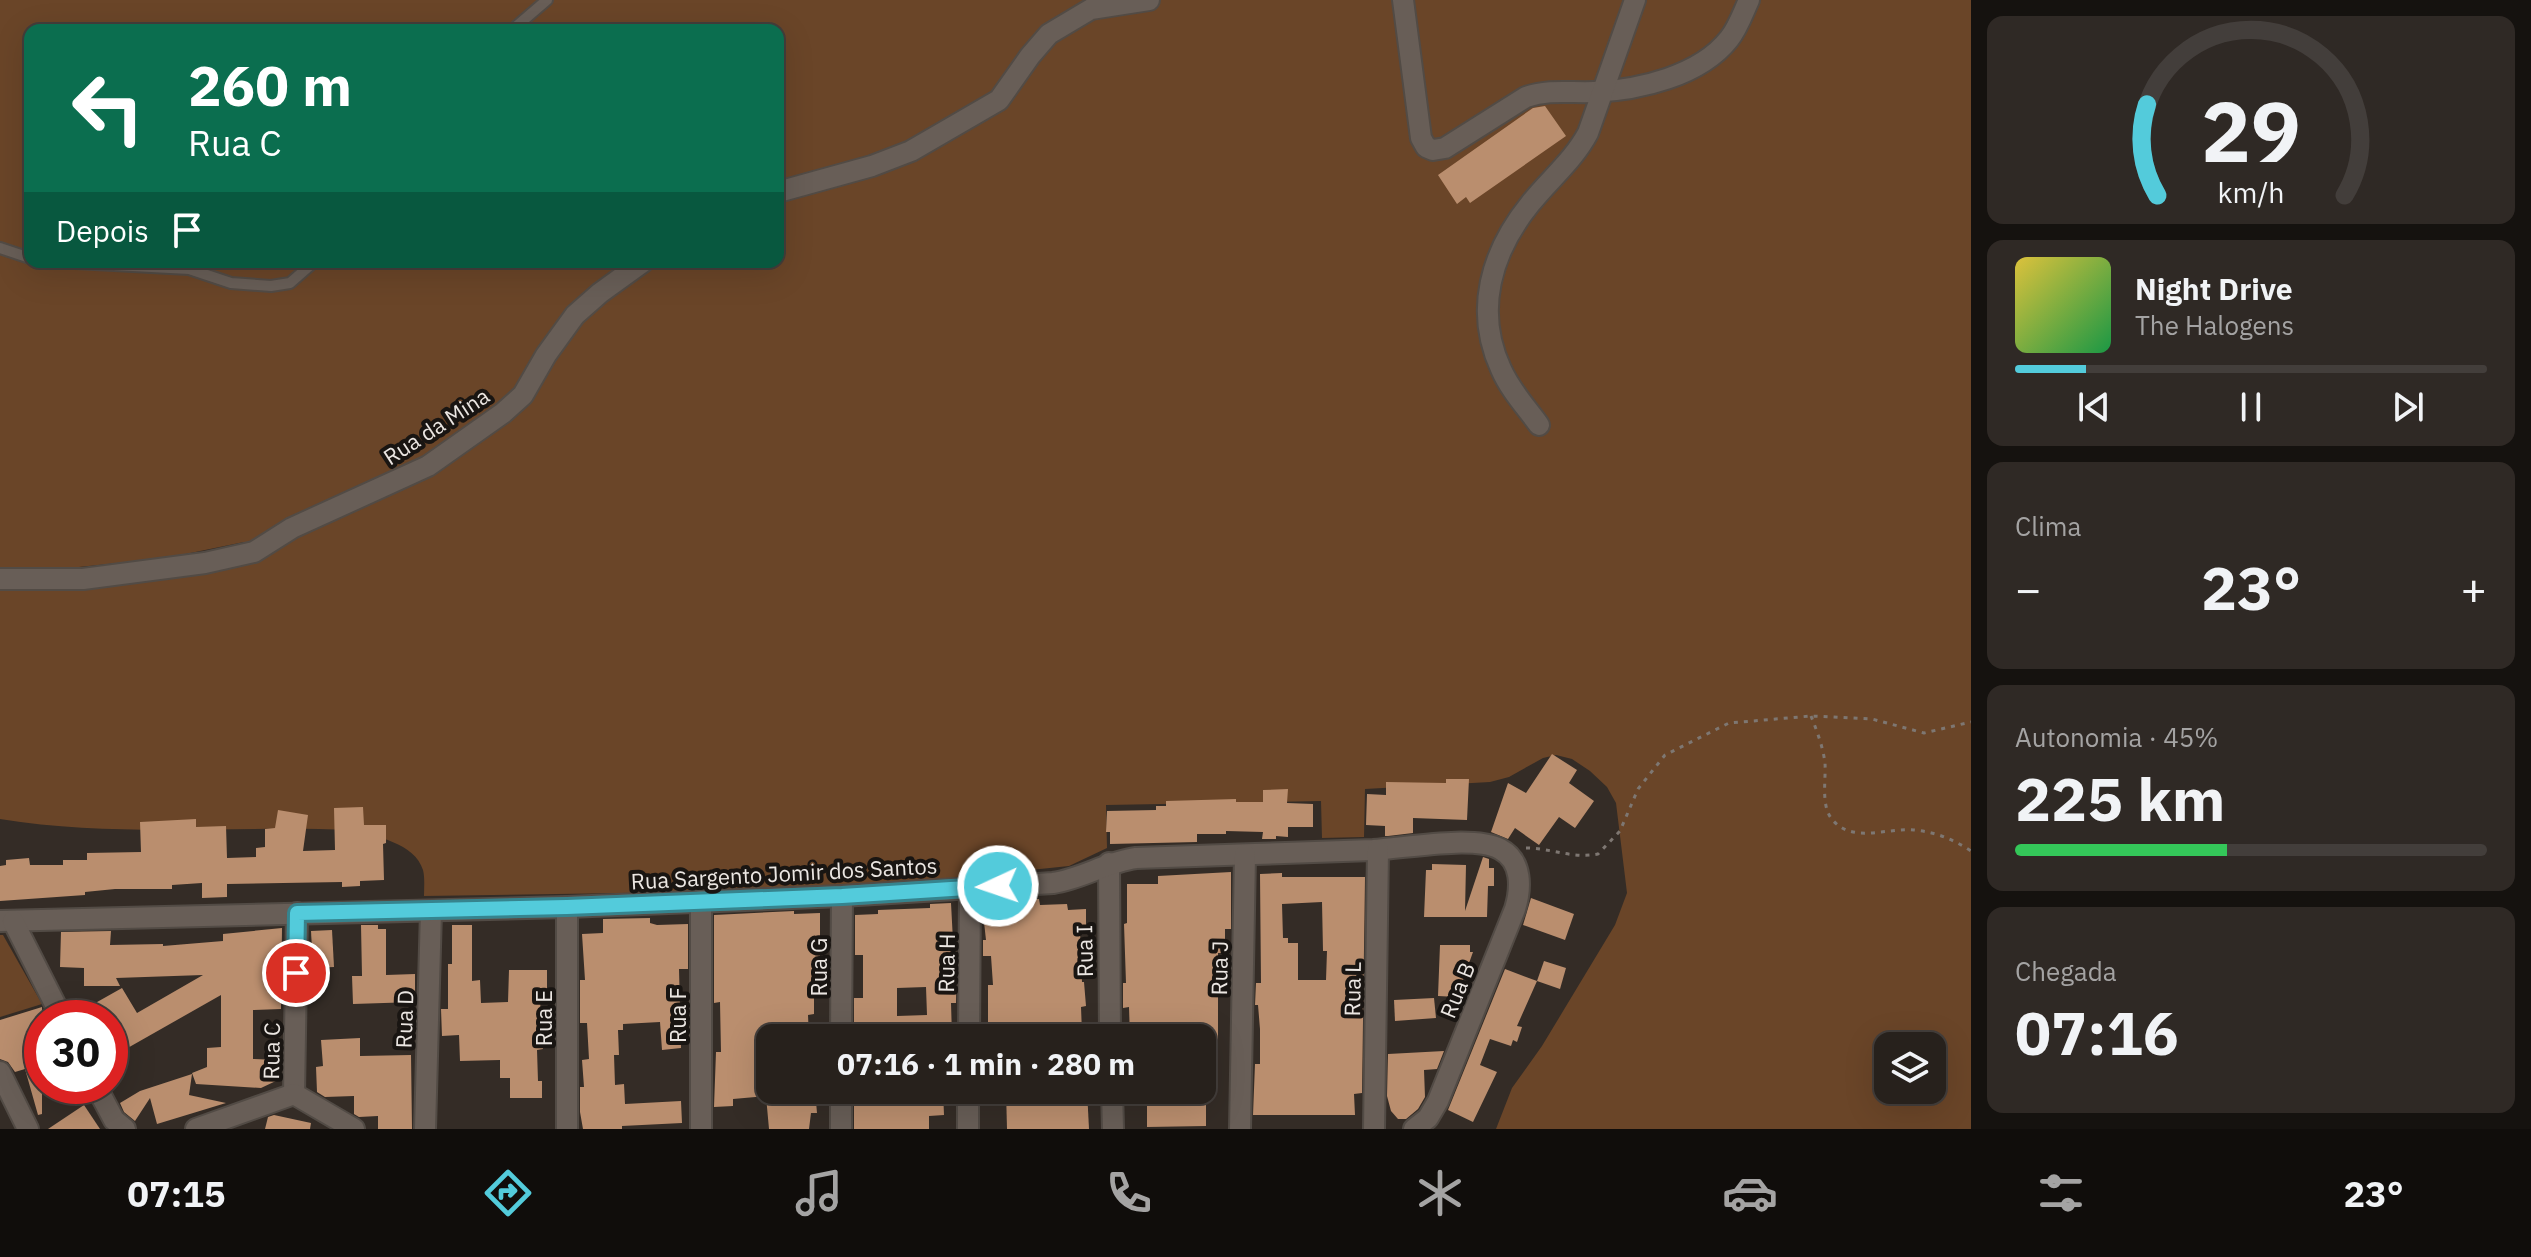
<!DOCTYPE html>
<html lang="pt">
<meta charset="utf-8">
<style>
body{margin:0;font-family:"IBM Plex Sans",sans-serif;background:#2f2925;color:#f1f3f6;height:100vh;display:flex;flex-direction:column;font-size:30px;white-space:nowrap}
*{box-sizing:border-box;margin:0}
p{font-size:26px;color:#a4a3a3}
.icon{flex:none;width:44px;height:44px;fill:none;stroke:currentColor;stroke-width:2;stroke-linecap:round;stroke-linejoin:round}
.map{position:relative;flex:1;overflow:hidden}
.sheet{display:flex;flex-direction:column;gap:16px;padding:16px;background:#15120f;width:560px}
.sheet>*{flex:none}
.guide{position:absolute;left:24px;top:24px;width:760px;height:244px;border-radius:16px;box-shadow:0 8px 32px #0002,0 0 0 2px #433e3b;background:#0b6e4f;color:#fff;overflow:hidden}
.buttons{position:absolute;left:1874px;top:1032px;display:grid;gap:16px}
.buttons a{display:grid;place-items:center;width:72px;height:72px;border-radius:16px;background:#27211c;box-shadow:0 8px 32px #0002,0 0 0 2px #433e3b;font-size:40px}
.speed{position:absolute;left:24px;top:1000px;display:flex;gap:16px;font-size:40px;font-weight:700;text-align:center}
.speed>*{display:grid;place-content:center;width:104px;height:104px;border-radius:50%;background:#27211c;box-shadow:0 8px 32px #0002,0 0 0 2px #433e3b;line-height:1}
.speed .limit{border:12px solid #d22;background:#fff;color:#111}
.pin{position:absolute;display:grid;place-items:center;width:68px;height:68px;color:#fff;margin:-34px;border:4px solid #fff;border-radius:50%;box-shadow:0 2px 8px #0007}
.me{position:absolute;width:88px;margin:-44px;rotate:267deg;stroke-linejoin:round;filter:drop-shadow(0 0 6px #0008)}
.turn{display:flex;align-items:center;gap:28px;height:168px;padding:0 32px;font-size:36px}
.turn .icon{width:104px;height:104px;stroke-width:2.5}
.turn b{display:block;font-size:56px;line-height:68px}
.then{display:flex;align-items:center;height:76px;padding:0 32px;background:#0003;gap:16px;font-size:30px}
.big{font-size:60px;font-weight:700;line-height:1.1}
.sheet .tile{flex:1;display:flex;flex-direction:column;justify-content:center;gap:12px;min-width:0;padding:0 28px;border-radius:16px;background:#2f2925}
.sheet .dial{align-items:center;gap:0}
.dial svg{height:208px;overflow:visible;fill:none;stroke:#433e3b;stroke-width:7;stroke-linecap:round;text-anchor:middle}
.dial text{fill:#f1f3f6;stroke:none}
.song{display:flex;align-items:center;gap:24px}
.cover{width:96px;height:96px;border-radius:12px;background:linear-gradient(135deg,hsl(50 70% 55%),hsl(140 70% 35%))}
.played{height:8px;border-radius:4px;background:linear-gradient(90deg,#53cbdb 15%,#433e3b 15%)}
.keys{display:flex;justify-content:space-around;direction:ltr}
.heat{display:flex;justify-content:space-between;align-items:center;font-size:44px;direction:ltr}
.charge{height:12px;border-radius:6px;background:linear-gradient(90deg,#34c759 45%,#433e3b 0)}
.trip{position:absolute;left:756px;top:1024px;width:460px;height:80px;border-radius:16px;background:#27211c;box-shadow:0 8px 32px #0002,0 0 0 2px #433e3b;font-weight:700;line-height:80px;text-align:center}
.dock{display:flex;height:128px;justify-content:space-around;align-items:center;background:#100d0b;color:#a4a3a3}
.dock .icon{width:56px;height:56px}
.dock .current{color:#53cbdb}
.dock b{font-size:36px;color:#f1f3f6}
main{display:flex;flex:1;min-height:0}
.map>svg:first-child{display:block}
.green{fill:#6a4528;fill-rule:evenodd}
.building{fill:#ba8e6e;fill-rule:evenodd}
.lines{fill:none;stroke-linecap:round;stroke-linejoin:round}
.service-casing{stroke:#524b45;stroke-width:14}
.minor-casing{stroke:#524b45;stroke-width:24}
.tertiary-casing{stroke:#524b45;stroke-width:24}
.path{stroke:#7e7772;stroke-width:3;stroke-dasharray:4 6;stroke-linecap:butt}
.service{stroke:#685e57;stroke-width:10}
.minor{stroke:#685e57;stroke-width:20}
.tertiary{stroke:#685e57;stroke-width:20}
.route-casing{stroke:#36848e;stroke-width:20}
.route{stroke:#53cbdb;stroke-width:14}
.labels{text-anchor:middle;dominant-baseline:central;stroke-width:8;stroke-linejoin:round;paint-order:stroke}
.street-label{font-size:22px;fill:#ebe6e2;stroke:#191512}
</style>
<main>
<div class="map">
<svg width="1971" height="1129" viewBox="0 0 1971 1129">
<rect width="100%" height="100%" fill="#342c26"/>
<!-- green -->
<g class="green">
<path d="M0 0H1971V1129H1496L1512 1088 1542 1046 1615 925 1627 893 1616 803 1607 787 1590 771 1572 759 1556 755 1543 758 1509 777 1490 782 1365 789 1364 837 1322 838 1321 801 1106 805 1107 848 1069 866 896 884 753 891 424 896C424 888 425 878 423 870 415 843 375 836 352 830 235 825 116 838 0 819V587L246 559 244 542 166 558 79 567 0 568ZM30 30H778V262H30ZM1888 1046H1932V1090H1888Z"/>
<polygon points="0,935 3,935 42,1004 0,1017"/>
</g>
<!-- building -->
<g class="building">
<polygon points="1545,106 1566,136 1470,203 1466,197 1457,204 1438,175 1533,108"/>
<polygon points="1552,754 1577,770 1569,783 1594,801 1575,828 1559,817 1539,845 1515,828 1508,839 1491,832 1508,783 1526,793"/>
<polygon points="1446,779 1469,779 1467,820 1413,818 1413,833 1388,836 1385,836 1385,826 1366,825 1367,794 1386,795 1386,782 1446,783"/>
<polygon points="1288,789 1287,803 1313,804 1313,827 1288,827 1288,837 1276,836 1276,839 1262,839 1263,832 1226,831 1226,834 1197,834 1197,842 1110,844 1110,832 1106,832 1107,811 1156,810 1156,806 1166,806 1166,801 1236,799 1236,802 1263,802 1263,790"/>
<polygon points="363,807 364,825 386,825 386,843 383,844 384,880 360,881 360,886 342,887 342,882 227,884 227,897 202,898 202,883 172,885 172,889 115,889 85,892 85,895 0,901 0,866 6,865 6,860 29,858 30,865 63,865 63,860 87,860 87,853 141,852 140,822 196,819 196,827 226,826 227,858 256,857 256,848 265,847 265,829 275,828 278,810 308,815 303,851 335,850 334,808"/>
<polygon points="1483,857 1489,859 1489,868 1494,868 1494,886 1488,886 1487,917 1424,917 1426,870 1432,870 1432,864 1466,865 1465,911"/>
<polygon points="1231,872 1231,929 1225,929 1225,953 1218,953 1218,1045 1202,1046 1202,1038 1130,1038 1129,1007 1123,1008 1123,983 1126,983 1124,924 1127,923 1127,884 1158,884 1158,876"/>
<path d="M1282 873V877H1365L1362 1093 1354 1094 1355 1115H1253L1255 1064H1260V1029L1258 1005H1255L1256 983H1261L1260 874ZM1322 902 1323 951H1327L1326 980H1298V943H1288V938H1283L1282 904Z"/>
<polygon points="1531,898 1574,914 1565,940 1523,925"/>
<polygon points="1039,899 1040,905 1067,904 1068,910 1086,909 1086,927 1084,931 1080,931 1082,982 1084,982 1086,1006 1081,1007 1082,1033 1080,1033 1080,1038 988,1038 988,985 993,985 991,956 983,956 983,940 986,940 983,913 1012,910 1012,900"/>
<path d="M951 903 953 941H957L956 1003H951L952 1036 854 1038V998H863V955H855V915L878 914V910L930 908V904ZM926 987 927 1015 897 1016V988Z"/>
<polygon points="794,911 794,914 820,913 820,965 814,966 814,1014 808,1015 809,1038 770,1038 770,1090 815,1090 817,1113 811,1113 809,1129 769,1129 766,1096 733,1099 733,1106 714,1107 716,1052 721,1052 720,1002 714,1003 714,915"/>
<polygon points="650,918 650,923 657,925 688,924 688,969 679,969 681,1048 662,1050 660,1022 623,1024 623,1030 618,1030 619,1055 614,1055 615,1085 624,1084 625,1104 681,1101 682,1123 622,1126 622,1129 583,1129 580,1112 580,1087 584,1087 582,1060 589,1059 587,1023 580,1023 580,980 585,980 582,934 603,933 603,919"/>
<polygon points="361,925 378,925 378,929 386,929 386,975 415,974 415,1002 353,1004 352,976 362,976"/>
<polygon points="452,925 472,925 472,981 480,980 481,1003 508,1002 509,970 547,970 547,999 540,999 543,1049 537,1050 538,1081 542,1081 542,1098 510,1098 510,1078 500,1078 500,1060 460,1061 459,1035 442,1036 441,1009 448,1009 448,964 452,964"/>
<polygon points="282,928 281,1009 253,1010 253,1059 279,1060 278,1080 261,1088 196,1084 192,1073 207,1067 207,1048 221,1047 221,995 110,1058 110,1018 75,1018 74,1015 122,988 137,1013 203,975 116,978 120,986 84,986 84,968 60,967 61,932 111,931 110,945 163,944 163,946 223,941 223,934"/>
<polygon points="332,930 334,967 313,968 311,931"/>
<polygon points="1440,945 1470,945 1470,952 1473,952 1457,997 1438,996"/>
<polygon points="1544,961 1566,968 1560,989 1537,981"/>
<polygon points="1505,969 1537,981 1517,1026 1522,1027 1517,1042 1513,1040 1511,1046 1490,1039 1480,1065 1497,1072 1473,1122 1448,1110"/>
<polygon points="1434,998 1436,1018 1395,1021 1394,1000"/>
<polygon points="42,1007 42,1114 38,1115 25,1069 15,1072 8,1062 0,1059 0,1020"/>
<polygon points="360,1038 360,1056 411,1055 412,1129 378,1129 378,1116 359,1117 354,1114 354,1096 325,1097 317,1092 316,1067 323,1066 321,1040"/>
<polygon points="1444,1051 1437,1069 1424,1070 1425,1097 1418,1109 1406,1119 1398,1119 1391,1111 1387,1096 1388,1054"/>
<polygon points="192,1074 189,1095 226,1103 157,1124 150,1098 135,1121 124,1112 120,1103 140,1091"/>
<polygon points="854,1090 943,1090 944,1115 929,1116 929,1129 854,1129"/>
<polygon points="1006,1090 1087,1090 1089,1129 1007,1129"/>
<polygon points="1206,1100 1206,1126 1147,1127 1147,1102"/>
<polygon points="84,1105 100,1129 48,1129"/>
<polygon points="274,1115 311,1123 310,1129 265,1129 268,1117"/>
</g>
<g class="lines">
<!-- service casing -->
<g class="service-casing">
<g id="service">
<polyline points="512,30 547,0"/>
<polyline points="0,248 30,258"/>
<polyline points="57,262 189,269 231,283 271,286 290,283 314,262"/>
</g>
</g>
<!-- minor casing -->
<g class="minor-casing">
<g id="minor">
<path d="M1403 0 1421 138 1426 147 1433 150 1445 148 1526 97C1549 89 1570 93 1594 92 1639 90 1700 76 1729 39 1738 28 1743 13 1749 0"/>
<polyline points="778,192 872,166 911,151 999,100 1030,56 1049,34 1091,9 1149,0"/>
<path d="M1539 425C1526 407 1510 390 1501 369 1474 311 1491 252 1530 204 1549 180 1573 161 1588 133L1635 0"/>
<polyline points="0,579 83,579 205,563 254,552 292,528 428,466 503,413 523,395 546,355 575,315 600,293 643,262"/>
<polyline points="1109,863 1110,1038"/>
<polyline points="701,901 701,1129"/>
<path d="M0 921 567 907 842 896 1053 883C1082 879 1106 862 1136 858 1215 855 1294 853 1373 850 1406 848 1473 835 1500 849 1523 861 1521 889 1515 909L1438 1101 1428 1118 1414 1129"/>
<polyline points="13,921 62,1018"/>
<polyline points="841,1038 842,896"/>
<polyline points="969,1038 970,888"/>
<polyline points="96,1086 114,1120 125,1129"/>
<polyline points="1112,1090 1113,1129"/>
<polyline points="294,1094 297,913"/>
<polyline points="196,1129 294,1094 354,1129"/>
<polyline points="425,1129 431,911"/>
<polyline points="567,1129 567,907"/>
<polyline points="841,1129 841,1090"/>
<polyline points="968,1129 968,1090"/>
<polyline points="1240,1129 1245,855"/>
<polyline points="1374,1129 1378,850"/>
</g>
</g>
<!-- tertiary casing -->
<g class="tertiary-casing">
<polyline id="tertiary" points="0,1072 28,1129"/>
</g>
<!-- path -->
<g class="path">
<path d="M1811 716C1817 731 1823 747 1825 763 1826 780 1821 804 1831 818 1851 845 1888 827 1914 830 1935 832 1953 839 1971 851"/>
<path d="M1526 848C1551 848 1572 859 1598 854L1620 831 1638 789 1665 755 1729 723 1811 716 1872 719 1924 733 1971 722"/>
</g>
<!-- service -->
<use href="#service" class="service"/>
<!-- minor -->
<use href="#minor" class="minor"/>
<!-- tertiary -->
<use href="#tertiary" class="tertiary"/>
</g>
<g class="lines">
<!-- route casing -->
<g class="route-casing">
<polyline id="route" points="296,973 297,913 567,907 842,896 998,886"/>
</g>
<!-- route -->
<use href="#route" class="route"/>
</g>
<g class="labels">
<!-- street labels -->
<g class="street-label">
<text transform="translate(436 426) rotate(-33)">Rua da Mina</text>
<text transform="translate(784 873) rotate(-3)">Rua Sargento Jomir dos Santos</text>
<text transform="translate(1084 951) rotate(-91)">Rua I</text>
<text transform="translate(946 963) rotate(-89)">Rua H</text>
<text transform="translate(818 967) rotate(-90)">Rua G</text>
<text transform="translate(1219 968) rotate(-89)">Rua J</text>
<text transform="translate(1352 989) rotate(-89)">Rua L</text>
<text transform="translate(1457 990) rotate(-68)">Rua B</text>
<text transform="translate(677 1015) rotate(-90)">Rua F</text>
<text transform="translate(543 1018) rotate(-90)">Rua E</text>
<text transform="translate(404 1019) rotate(-88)">Rua D</text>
<text transform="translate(271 1051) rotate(-89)">Rua C</text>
</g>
</g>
</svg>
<div class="buttons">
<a><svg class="icon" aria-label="layers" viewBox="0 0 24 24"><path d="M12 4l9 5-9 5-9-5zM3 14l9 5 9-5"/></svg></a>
</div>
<div class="speed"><div class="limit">30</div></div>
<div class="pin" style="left:296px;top:973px;background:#d93025"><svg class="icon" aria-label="arrive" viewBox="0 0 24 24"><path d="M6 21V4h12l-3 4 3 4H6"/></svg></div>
<svg class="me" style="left:998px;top:886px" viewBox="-20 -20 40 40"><circle r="17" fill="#53cbdb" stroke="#fff" stroke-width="3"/><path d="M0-11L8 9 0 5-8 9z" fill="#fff"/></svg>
<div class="trip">07:16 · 1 min · 280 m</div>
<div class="guide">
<div class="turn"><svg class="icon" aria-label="left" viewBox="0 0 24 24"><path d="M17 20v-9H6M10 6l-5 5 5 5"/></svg><div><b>260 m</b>Rua C</div></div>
<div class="then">Depois<svg class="icon" aria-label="arrive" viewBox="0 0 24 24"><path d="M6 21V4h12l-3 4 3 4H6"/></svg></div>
</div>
</div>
<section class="sheet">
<div class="tile dial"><svg viewBox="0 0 100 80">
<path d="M14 69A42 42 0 1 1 86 69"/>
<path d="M14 69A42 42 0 0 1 10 34" stroke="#53cbdb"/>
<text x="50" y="56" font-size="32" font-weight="700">29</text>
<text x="50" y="72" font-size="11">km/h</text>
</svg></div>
<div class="tile">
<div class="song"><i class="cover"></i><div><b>Night Drive</b><p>The Halogens</p></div></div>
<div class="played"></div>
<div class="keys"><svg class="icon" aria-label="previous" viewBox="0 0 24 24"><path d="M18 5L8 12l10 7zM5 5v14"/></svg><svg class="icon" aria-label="pause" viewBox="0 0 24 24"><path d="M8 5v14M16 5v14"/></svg><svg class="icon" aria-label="next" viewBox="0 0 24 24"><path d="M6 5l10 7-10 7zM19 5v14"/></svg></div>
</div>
<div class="tile"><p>Clima</p>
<div class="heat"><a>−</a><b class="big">23°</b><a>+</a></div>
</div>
<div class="tile"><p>Autonomia · 45%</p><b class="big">225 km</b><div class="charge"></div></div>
<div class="tile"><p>Chegada</p><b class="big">07:16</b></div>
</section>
</main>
<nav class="dock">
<b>07:15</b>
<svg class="icon current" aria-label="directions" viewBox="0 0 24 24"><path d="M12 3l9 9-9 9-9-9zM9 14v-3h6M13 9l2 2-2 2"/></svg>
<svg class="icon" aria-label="music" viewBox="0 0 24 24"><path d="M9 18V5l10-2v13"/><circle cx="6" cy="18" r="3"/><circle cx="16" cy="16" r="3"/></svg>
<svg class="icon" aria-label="phone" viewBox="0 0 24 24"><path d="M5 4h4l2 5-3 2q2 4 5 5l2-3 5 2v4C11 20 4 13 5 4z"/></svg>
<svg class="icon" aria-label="climate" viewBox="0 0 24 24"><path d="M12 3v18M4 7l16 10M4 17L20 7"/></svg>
<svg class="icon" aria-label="car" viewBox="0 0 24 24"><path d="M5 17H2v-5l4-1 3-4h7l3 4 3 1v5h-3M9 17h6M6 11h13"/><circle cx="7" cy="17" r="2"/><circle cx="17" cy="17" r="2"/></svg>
<svg class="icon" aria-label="filters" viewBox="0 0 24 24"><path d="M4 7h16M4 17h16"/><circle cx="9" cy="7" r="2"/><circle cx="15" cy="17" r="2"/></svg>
<b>23°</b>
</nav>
